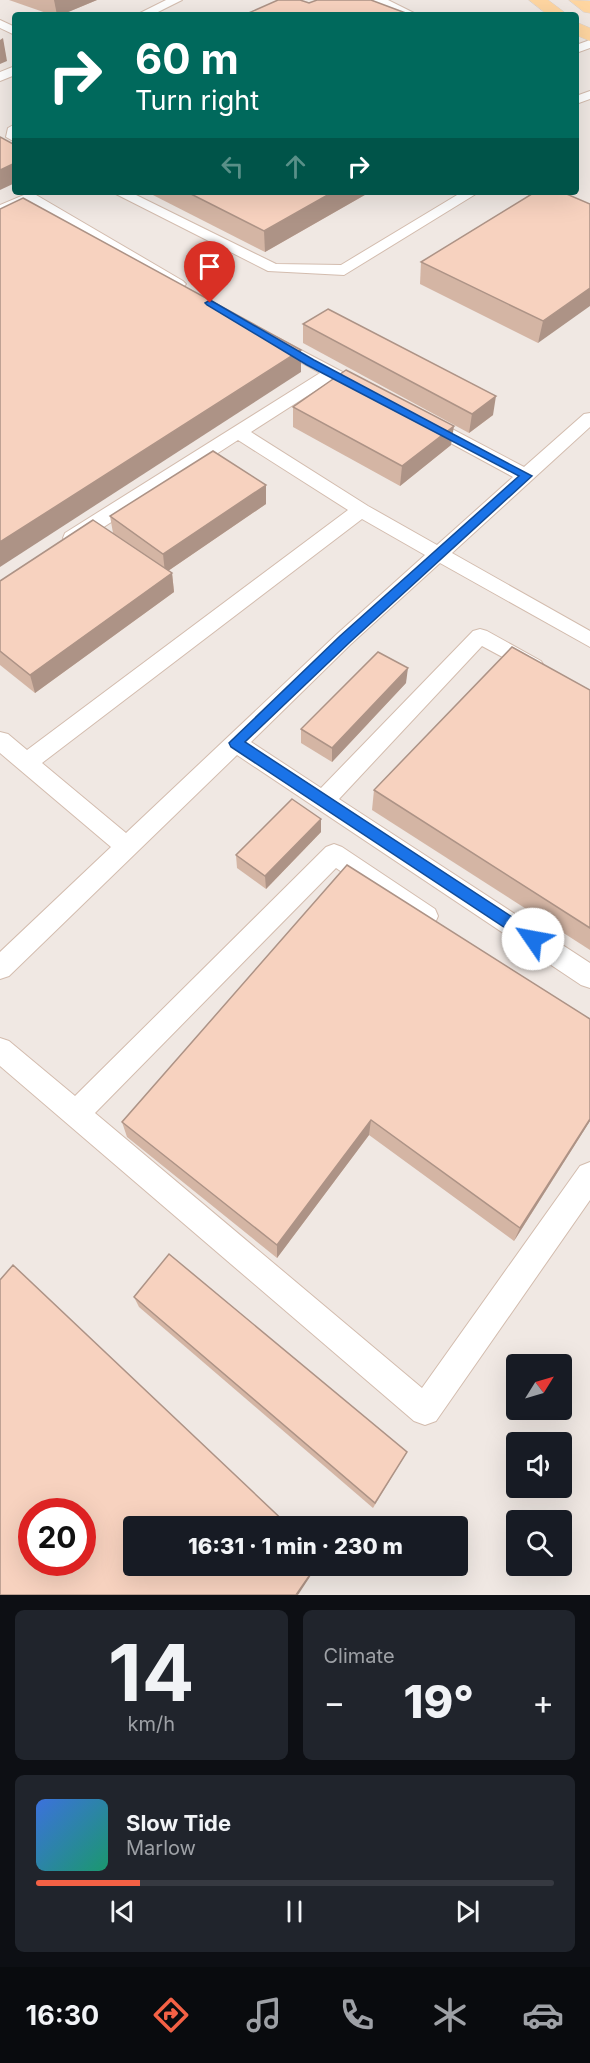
<!DOCTYPE html>
<meta charset="utf-8">
<style>
body{margin:0;font-family:Inter,sans-serif;background:#20242c;color:#f1f3f6;height:100vh;display:flex;flex-direction:column;font-size:22px;white-space:nowrap}
*{box-sizing:border-box;margin:0}
p{font-size:20px;color:#9ea1a6}
.icon{flex:none;width:33px;height:33px;fill:none;stroke:currentColor;stroke-width:2;stroke-linecap:round;stroke-linejoin:round}
.map{position:relative;height:1595px;overflow:hidden}
.drawer{display:flex;flex-direction:column;gap:15px;padding:15px;background:#0d0f14;flex:1}
.drawer>*{flex:none}
.guide{position:absolute;left:12px;top:12px;width:567px;height:183px;border-radius:6px;box-shadow:0 6px 24px #0002;background:#00695c;color:#fff;overflow:hidden}
.needle{width:39px;rotate:53deg}
.fabs{position:absolute;left:506px;top:1354px;display:grid;gap:12px}
.fabs a{display:grid;place-items:center;width:66px;height:66px;border-radius:6px;background:#171b24;box-shadow:0 6px 24px #0002;font-size:30px}
.speed{position:absolute;left:18px;top:1498px;display:flex;gap:12px;font-size:30px;font-weight:700;text-align:center}
.speed>*{display:grid;place-content:center;width:78px;height:78px;border-radius:50%;background:#171b24;box-shadow:0 6px 24px #0002;line-height:1}
.speed .limit{border:9px solid #d22;background:#fff;color:#111}
.pin{position:absolute;display:grid;place-items:center;width:51px;height:51px;color:#fff;margin:-62px -26px;border-radius:50% 50% 50% 0;rotate:-45deg;box-shadow:0 0 6px #0007}
.pin .icon{rotate:45deg}
.me{position:absolute;width:66px;margin:-33px;rotate:303deg;stroke-linejoin:round;filter:drop-shadow(0 0 4px #0008)}
.turn{display:flex;align-items:center;gap:21px;height:126px;padding:0 24px;font-size:27px}
.turn .icon{width:78px;height:78px;stroke-width:2.5}
.turn b{display:block;font-size:42px;line-height:51px}
.lanes{display:flex;align-items:center;height:57px;padding:0 24px;background:#0003;justify-content:center;gap:30px;direction:ltr}
.lanes .off{opacity:.35}
.big{font-size:45px;font-weight:800;line-height:1.1}
.drawer .widget{flex:1;display:flex;flex-direction:column;justify-content:center;gap:9px;min-width:0;padding:0 21px;border-radius:9px;background:#20242c}
.drawer .dial{align-items:center;gap:0}
.dial b{font-size:78px;line-height:1}
.song{display:flex;align-items:center;gap:18px}
.cover{width:72px;height:72px;border-radius:9px;background:linear-gradient(135deg,hsl(220 70% 55%),hsl(160 70% 35%))}
.played{height:6px;border-radius:3px;background:linear-gradient(90deg,#f36145 20%,#363941 20%)}
.keys{display:flex;justify-content:space-around;direction:ltr}
.heat{display:flex;justify-content:space-between;align-items:center;font-size:33px;direction:ltr}
.drawer .tiles{flex:1;display:grid;gap:15px;grid-template-columns:1fr 1fr}
.widget:last-child{grid-column:span 2}
.trip{position:absolute;left:123px;top:1516px;width:345px;height:60px;border-radius:6px;background:#171b24;box-shadow:0 6px 24px #0002;font-weight:800;line-height:60px;text-align:center}
.tab-bar{display:flex;height:96px;justify-content:space-around;align-items:center;background:#090b0e;color:#9ea1a6}
.tab-bar .icon{width:42px;height:42px}
.tab-bar .current{color:#f36145}
.tab-bar b{font-size:27px;color:#f1f3f6}
.map>svg:first-child{display:block}
.industrial{fill:#f0e8e3;fill-rule:evenodd}
.lines{fill:none;stroke-linecap:round;stroke-linejoin:round}
.service-casing{stroke:#d3bcae;stroke-width:2}
.primary-casing{stroke:#dbd1cc;stroke-width:1}
.service{fill:#fff;fill-rule:evenodd}
.primary{fill:#ffd6a1;fill-rule:evenodd}
.wall{fill:#d4b5a4}
.shaded-wall{fill:#ad9386}
.building{fill:#f7d2bf;stroke:#ad9386;stroke-width:1.5;fill-rule:evenodd}
.route{fill:#1a73e8;stroke:#114b97;stroke-width:1.5}
</style>
<div class="map">
<svg width="590" height="1595" viewBox="0 0 590 1595">
<rect width="100%" height="100%" fill="#fef5eb"/>
<!-- industrial -->
<path class="industrial" d="M0 0H590V1595H0ZM15 15H576V192H15ZM516 1365H561V1410H516ZM516 1443H561V1488H516ZM32 1512H82V1563H32ZM516 1521H561V1566H516ZM134 1527H458V1566H134Z"/>
<g class="lines">
<!-- service casing -->
<g class="service-casing">
<g id="service">
<polygon points="166,0 182,0 152,15 136,15"/>
<polygon points="372,0 388,0 418,15 402,15"/>
<polygon points="0,20 15,27 15,35 0,28"/>
<polygon points="590,40 590,48 576,53 576,45"/>
<polygon points="15,66 15,75 0,81 0,72"/>
<polygon points="590,91 590,99 576,104 576,96"/>
<polygon points="15,124 15,142 6,137 8,128"/>
<polygon points="31,192 183,281 186,284 183,287 173,287 29,202 0,214 0,205"/>
<polygon points="112,192 130,192 276,264 341,265 462,192 479,192 344,275 268,271"/>
<path d="M276 337 369 386 371 390 369 394H357L332 380 251 432 368 506 437 545 513 477 421 427 418 423 421 419H433L524 467 584 414 590 413V427L452 553 590 631V647L440 563 351 644 251 742 321 788 473 631 480 629 487 631 541 661 544 666 541 671 534 674 482 646 339 799 590 963V988L581 985 237 755 9 976 0 979V952L111 847 0 753V732L8 734 27 750 348 510 238 440 79 543 72 544 65 543 63 538 65 533 320 373 270 345 268 342 270 339ZM362 519 425 555 337 634 126 833 42 763Z"/>
<polygon points="334,844 342,847 435,909 438,916 435,923 426,926 417,923 336,868 95,1113 422,1388 580,1166 590,1162 590,1200 436,1421 425,1425 414,1421 0,1066 0,1038 9,1041 75,1096 326,847"/>
</g>
</g>
<!-- primary casing -->
<g class="primary-casing">
<g id="primary">
<polygon points="529,0 548,0 568,15 548,15"/>
<polygon points="569,0 590,1 590,13 584,12"/>
<polygon points="576,22 590,28 590,41 576,35"/>
</g>
</g>
<!-- service -->
<use href="#service" class="service"/>
<!-- primary -->
<use href="#primary" class="primary"/>
</g>
<!-- wall -->
<g class="wall">
<polygon points="9,0 97,0 61,15 52,15"/>
<polygon points="147,192 370,192 265,252"/>
<polygon points="590,204 538,343 420,284 421,262"/>
<polygon points="303,324 493,415 469,433 303,343"/>
<polygon points="293,407 451,445 400,486 293,427"/>
<polygon points="266,485 266,504 168,571 172,573 174,592 35,693 0,665 0,581 113,533 110,516"/>
<polygon points="406,683 332,762 301,743 301,729"/>
<polygon points="590,690 590,950 372,810 374,790"/>
<polygon points="321,832 266,889 237,868 236,855"/>
<polygon points="347,865 590,1121 514,1241 369,1135 277,1258 127,1137 122,1122"/>
<polygon points="134,1297 404,1457 373,1508 139,1307"/>
</g>
<!-- shaded-wall -->
<g class="shaded-wall">
<polygon points="54,0 97,0 61,15 57,15"/>
<polygon points="3,38 7,61 0,64 0,40"/>
<polygon points="15,163 15,183 0,190 0,170"/>
<polygon points="333,192 370,192 265,252 264,231"/>
<polygon points="590,288 590,306 538,343 543,321"/>
<polygon points="301,350 301,372 0,567 0,542"/>
<polygon points="496,396 493,415 469,433 472,414"/>
<polygon points="454,426 451,445 400,486 402,466"/>
<polygon points="266,485 266,504 165,573 163,554"/>
<polygon points="172,573 174,592 35,693 30,675"/>
<polygon points="408,668 406,683 332,762 332,748"/>
<polygon points="321,819 321,832 266,889 265,876"/>
<polygon points="590,1119 590,1121 514,1241 520,1228"/>
<polygon points="371,1120 369,1135 277,1258 277,1245"/>
<polygon points="316,1566 317,1566 298,1595 296,1595"/>
</g>
<!-- building -->
<g class="building">
<polygon points="278,0 300,0 309,3 317,0 371,0 411,15 319,15 315,14 312,15 244,15"/>
<polygon points="0,137 15,145 15,163 0,170"/>
<polygon points="187,192 333,192 264,231"/>
<polygon points="535,192 562,192 590,204 590,288 543,321 421,262"/>
<polygon points="23,198 301,350 0,542 0,209"/>
<polygon points="328,309 496,396 472,414 303,324"/>
<polygon points="346,370 454,426 402,466 293,407"/>
<polygon points="213,451 266,485 163,554 110,516"/>
<polygon points="93,520 172,573 30,675 0,651 0,581"/>
<polygon points="512,647 590,690 590,928 374,790"/>
<polygon points="378,652 408,668 332,748 301,729"/>
<polygon points="292,799 321,819 265,876 236,855"/>
<polygon points="347,865 590,1019 590,1119 520,1228 371,1120 277,1245 122,1122"/>
<polygon points="169,1254 407,1452 375,1503 134,1297"/>
<path d="M13 1265 290 1527H134V1566H316L296 1595H0V1280ZM32 1512H82V1563H32Z"/>
</g>
<!-- route -->
<polygon class="route" points="210,300 314,360 532,476 349,643 245,742 538,934 540,939 538,943 533,945 528,943 231,747 229,743 340,636 519,476 307,365 207,305 205,303"/>
</svg>
<div class="fabs">
<a><svg class="needle" viewBox="-14 -14 28 28"><path d="M0-13l5 13h-10z" fill="#e53935"/><path d="M0 13l5-13h-10z" fill="#9ea1a6"/></svg></a>
<a><svg class="icon" aria-label="sound" viewBox="0 0 24 24"><path d="M4 9h4l5-4v14l-5-4H4zM17 9q2 3 0 6"/></svg></a>
<a><svg class="icon" aria-label="search" viewBox="0 0 24 24"><circle cx="10" cy="10" r="6"/><path d="M15 15l6 6"/></svg></a>
</div>
<div class="speed"><div class="limit">20</div></div>
<div class="pin" style="left:210px;top:303px;background:#d93025"><svg class="icon" aria-label="arrive" viewBox="0 0 24 24"><path d="M6 21V4h12l-3 4 3 4H6"/></svg></div>
<svg class="me" style="left:533px;top:939px" viewBox="-20 -20 40 40"><circle r="19" fill="#fff"/><path d="M0-13L10 11 0 6-10 11z" fill="#1a73e8"/></svg>
<div class="trip">16:31 · 1 min · 230 m</div>
<div class="guide">
<div class="turn"><svg class="icon" aria-label="right" viewBox="0 0 24 24"><path d="M7 20v-9h11M14 6l5 5-5 5"/></svg><div><b>60 m</b>Turn right</div></div>
<div class="lanes"><svg class="icon off" aria-label="left" viewBox="0 0 24 24"><path d="M17 20v-9H6M10 6l-5 5 5 5"/></svg><svg class="icon off" aria-label="ahead" viewBox="0 0 24 24"><path d="M12 20V5M6 11l6-6 6 6"/></svg><svg class="icon" aria-label="right" viewBox="0 0 24 24"><path d="M7 20v-9h11M14 6l5 5-5 5"/></svg></div>
</div>
</div>
<section class="drawer">
<div class="tiles">
<div class="widget dial"><b>14</b><p>km/h</p></div>
<div class="widget"><p>Climate</p>
<div class="heat"><a>−</a><b class="big">19°</b><a>+</a></div>
</div>
<div class="widget">
<div class="song"><i class="cover"></i><div><b>Slow Tide</b><p>Marlow</p></div></div>
<div class="played"></div>
<div class="keys"><svg class="icon" aria-label="previous" viewBox="0 0 24 24"><path d="M18 5L8 12l10 7zM5 5v14"/></svg><svg class="icon" aria-label="pause" viewBox="0 0 24 24"><path d="M8 5v14M16 5v14"/></svg><svg class="icon" aria-label="next" viewBox="0 0 24 24"><path d="M6 5l10 7-10 7zM19 5v14"/></svg></div>
</div>
</div>
</section>
<nav class="tab-bar">
<b>16:30</b>
<svg class="icon current" aria-label="directions" viewBox="0 0 24 24"><path d="M12 3l9 9-9 9-9-9zM9 14v-3h6M13 9l2 2-2 2"/></svg>
<svg class="icon" aria-label="music" viewBox="0 0 24 24"><path d="M9 18V5l10-2v13"/><circle cx="6" cy="18" r="3"/><circle cx="16" cy="16" r="3"/></svg>
<svg class="icon" aria-label="phone" viewBox="0 0 24 24"><path d="M5 4h4l2 5-3 2q2 4 5 5l2-3 5 2v4C11 20 4 13 5 4z"/></svg>
<svg class="icon" aria-label="climate" viewBox="0 0 24 24"><path d="M12 3v18M4 7l16 10M4 17L20 7"/></svg>
<svg class="icon" aria-label="car" viewBox="0 0 24 24"><path d="M5 17H2v-5l4-1 3-4h7l3 4 3 1v5h-3M9 17h6M6 11h13"/><circle cx="7" cy="17" r="2"/><circle cx="17" cy="17" r="2"/></svg>
</nav>
